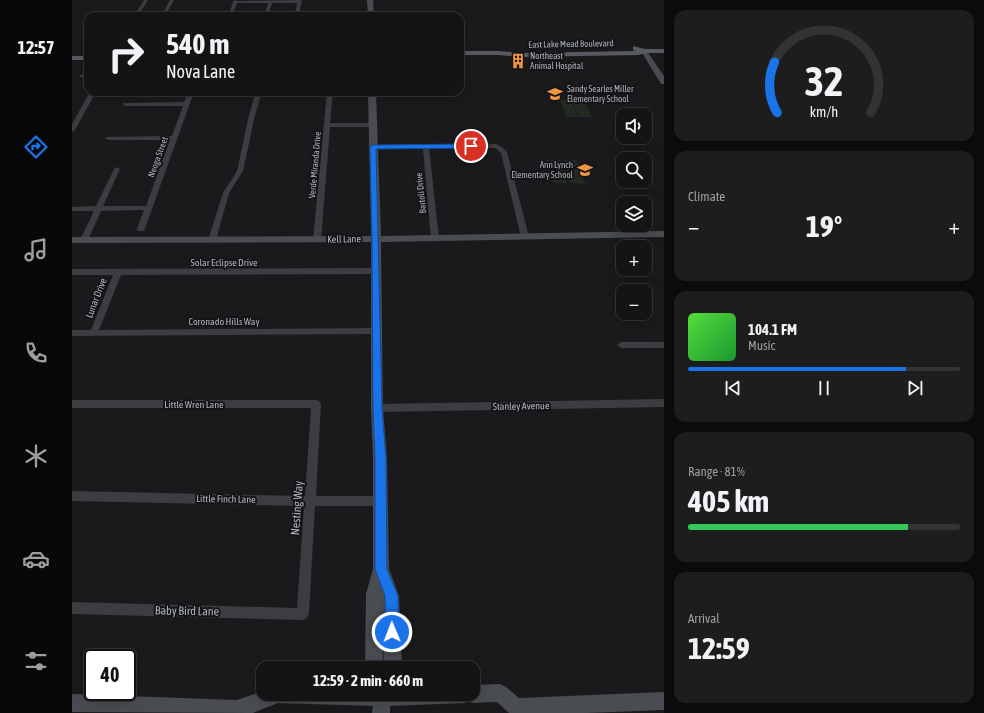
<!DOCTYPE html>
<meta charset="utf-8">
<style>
body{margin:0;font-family:"Asap Condensed",sans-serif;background:#1d1d1e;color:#f1f3f6;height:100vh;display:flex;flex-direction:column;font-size:15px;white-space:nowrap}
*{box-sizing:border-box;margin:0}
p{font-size:13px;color:#9d9ea0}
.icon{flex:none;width:22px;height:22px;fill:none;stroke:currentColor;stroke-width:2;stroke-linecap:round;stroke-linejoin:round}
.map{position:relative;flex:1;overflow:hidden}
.panel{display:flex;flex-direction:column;gap:10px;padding:10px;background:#0b0b0c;width:320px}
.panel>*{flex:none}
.guide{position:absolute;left:12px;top:12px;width:380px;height:84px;border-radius:12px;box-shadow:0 4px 16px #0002,0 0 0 1px #333334;background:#141415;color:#f1f3f6;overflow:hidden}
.buttons{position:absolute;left:544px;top:108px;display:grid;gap:8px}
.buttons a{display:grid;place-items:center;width:36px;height:36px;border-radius:8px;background:#141415;box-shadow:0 4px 16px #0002,0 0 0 1px #333334;font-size:20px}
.speed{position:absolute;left:12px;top:649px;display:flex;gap:8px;font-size:20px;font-weight:700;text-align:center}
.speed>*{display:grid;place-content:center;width:52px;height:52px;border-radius:50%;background:#141415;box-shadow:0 4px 16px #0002,0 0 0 1px #333334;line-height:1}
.speed .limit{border:2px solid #111;border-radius:6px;background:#fff;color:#111}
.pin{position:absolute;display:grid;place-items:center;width:34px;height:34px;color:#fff;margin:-17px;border:2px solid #fff;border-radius:50%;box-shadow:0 1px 4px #0007}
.me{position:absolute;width:44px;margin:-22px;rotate:359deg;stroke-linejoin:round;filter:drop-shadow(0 0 3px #0008)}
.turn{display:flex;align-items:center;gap:14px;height:84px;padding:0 16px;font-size:18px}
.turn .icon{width:52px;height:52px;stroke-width:2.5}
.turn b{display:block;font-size:28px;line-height:34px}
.big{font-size:30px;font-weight:700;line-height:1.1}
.panel .card{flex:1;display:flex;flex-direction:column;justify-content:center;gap:6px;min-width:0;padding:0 14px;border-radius:12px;background:#1d1d1e}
.panel .dial{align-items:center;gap:0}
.dial svg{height:104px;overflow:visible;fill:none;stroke:#333334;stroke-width:7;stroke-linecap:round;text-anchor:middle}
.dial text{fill:#f1f3f6;stroke:none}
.song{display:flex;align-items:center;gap:12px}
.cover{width:48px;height:48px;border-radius:6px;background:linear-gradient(135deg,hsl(110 70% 55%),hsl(130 70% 35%))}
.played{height:4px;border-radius:2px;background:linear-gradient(90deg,#1a73e8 80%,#333334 80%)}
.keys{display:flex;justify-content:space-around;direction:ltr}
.heat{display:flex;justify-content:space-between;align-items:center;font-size:22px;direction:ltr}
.charge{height:6px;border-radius:3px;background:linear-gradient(90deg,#34c759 81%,#333334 0)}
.trip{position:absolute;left:184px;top:661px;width:224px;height:40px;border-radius:12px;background:#141415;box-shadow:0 4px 16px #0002,0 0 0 1px #333334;font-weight:700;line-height:40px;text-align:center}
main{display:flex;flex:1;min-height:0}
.tab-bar{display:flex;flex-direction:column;width:72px;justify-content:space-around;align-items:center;background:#080808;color:#9d9ea0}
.tab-bar .icon{width:28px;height:28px}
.tab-bar .selected{color:#1a73e8}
.tab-bar b{font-size:18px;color:#f1f3f6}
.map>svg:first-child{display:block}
.green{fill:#222a21}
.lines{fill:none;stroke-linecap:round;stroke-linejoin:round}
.street{fill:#3b3d41;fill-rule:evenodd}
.secondary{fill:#494c51;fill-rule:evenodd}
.primary{fill:#575a60;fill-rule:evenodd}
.route{fill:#1a73e8;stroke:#114b97}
.labels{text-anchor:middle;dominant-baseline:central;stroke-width:4;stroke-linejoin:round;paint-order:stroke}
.far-street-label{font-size:9px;fill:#acb3bb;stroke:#151517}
.far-poi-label{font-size:9px;fill:#acb3bb;stroke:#151517;text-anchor:start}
.street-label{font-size:10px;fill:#acb3bb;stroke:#151517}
.near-street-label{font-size:12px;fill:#acb3bb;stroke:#151517}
</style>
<main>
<nav class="tab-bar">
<b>12:57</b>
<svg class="icon selected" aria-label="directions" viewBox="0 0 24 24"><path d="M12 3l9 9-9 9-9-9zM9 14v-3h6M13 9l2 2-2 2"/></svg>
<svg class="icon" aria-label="music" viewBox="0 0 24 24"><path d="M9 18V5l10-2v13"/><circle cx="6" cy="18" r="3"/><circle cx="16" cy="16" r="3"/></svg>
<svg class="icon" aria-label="phone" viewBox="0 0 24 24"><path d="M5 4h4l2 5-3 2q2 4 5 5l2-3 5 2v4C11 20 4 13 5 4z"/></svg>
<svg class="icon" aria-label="climate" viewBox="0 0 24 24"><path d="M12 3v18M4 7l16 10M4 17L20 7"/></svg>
<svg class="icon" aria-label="car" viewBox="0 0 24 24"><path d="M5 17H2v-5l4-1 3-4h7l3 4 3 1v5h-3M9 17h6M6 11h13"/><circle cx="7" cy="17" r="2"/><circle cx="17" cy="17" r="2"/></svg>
<svg class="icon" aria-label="filters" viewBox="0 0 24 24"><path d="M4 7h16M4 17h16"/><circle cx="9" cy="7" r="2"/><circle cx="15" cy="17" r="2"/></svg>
</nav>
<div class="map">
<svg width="592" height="713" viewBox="0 0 592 713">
<rect width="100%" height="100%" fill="#1a1a1c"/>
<!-- green -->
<g class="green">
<polygon points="488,100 499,100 506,117 494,117"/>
<polygon points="500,100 512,100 520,117 507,117"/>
<polygon points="474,160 488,160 495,183 481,183"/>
<polygon points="491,160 505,160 513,184 499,183"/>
</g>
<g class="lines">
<!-- street -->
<g class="street">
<polygon points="72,0 76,0 66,16 62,16"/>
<polygon points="98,0 102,0 93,16 89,16"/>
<polygon points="162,0 166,1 230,0 227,16 223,16 225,3 200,3 196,16 192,16 196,3 165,3 160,16 156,16"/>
<polygon points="10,74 16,74 16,78 8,77 7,76"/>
<polygon points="18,92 24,92 3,130 0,132 0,124"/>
<polygon points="116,92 122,92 72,231 66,231 65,229 72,210 29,211 15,242 9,242 8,240 22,211 0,211 0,207 24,206 42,169 45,167 48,169 31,206 74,206 98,140 36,140 33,138 34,137 100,136 111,106 53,106 50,104 51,103 112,102"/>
<polygon points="184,92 190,92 183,115 171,171 157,193 144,240 140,242 137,242 136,240 151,193 165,171 177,115"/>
<polygon points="255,92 261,92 258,123 300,123 303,125 300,127 258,127 249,240 245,242 241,240"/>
<polygon points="424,144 430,147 435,152 457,237 456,239 450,239 449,237 429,153 423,148 357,148 367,239 363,241 359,239 351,149 301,149 298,147 301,145"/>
<polygon points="303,268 307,271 303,274 49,275 27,330 304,328 308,331 304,334 0,336 0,330 19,330 41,275 0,275 0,269"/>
<polygon points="549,342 592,342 592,348 549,348 545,345"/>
<polygon points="592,399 592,407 305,412 302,411 300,408 302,405 305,404"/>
<polygon points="0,400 244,400 247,401 249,404 244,496 308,496 312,497 313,501 312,505 308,506 243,506 237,614 235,618 231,620 0,614 0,602 225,608 232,506 0,501 0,491 233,496 239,408 0,408"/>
</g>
<!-- secondary -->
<g class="secondary">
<polygon points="295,0 301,0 302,16 296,16"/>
<polygon points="572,49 574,50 592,76 592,84 589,84 569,51"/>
<polygon points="296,92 304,92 309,236 592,231 592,237 309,242 311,408 315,459 317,569 327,596 330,668 312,668 310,593 311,668 293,668 294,594 301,569 301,459 299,408 299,242 0,243 0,237 299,236"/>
<polygon points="428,684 434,687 447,698 592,692 592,710 515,713 437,713 425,702 401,703 396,701 392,703 318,706 318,713 300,713 301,706 206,703 181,713 0,712 0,694 165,700 191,691 191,694 401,694 401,685"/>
</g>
<!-- primary -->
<g class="primary">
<polygon points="561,46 573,49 592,49 592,53 573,53 567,55 449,57 426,55 388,55 388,51 426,51 449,53 564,51 561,50"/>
<rect x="0" y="56" width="16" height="4"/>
</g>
</g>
<!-- route -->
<polygon class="route" points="399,144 402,146 401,148 304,149 310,408 314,460 315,569 326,596 327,632 325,637 320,638 316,637 314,632 313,596 303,569 303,460 301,408 300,239 298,147 301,145"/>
<!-- icons -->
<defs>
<g id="building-bare" transform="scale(1.2)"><path d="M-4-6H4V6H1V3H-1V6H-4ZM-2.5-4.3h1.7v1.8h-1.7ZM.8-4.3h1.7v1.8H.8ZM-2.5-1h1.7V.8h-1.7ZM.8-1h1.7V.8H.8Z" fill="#ee953f" stroke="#151517" stroke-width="2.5" paint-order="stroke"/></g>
<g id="school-bare" transform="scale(1.2)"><path d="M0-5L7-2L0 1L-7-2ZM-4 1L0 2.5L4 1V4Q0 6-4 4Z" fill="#ee953f" stroke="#151517" stroke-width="2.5" paint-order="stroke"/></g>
</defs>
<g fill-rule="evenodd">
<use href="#building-bare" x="446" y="61"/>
<use href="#school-bare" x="483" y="94"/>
<use href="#school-bare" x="513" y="170"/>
</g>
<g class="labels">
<!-- far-street labels -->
<g class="far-street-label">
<text transform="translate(499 44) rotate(-1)">East Lake Mead Boulevard</text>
<text transform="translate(86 157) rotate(-70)">Neoga Street</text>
<text transform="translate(243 165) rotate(-85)">Verde Miranda Drive</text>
<text transform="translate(349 193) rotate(-96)">Bartoli Drive</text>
</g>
<!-- far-poi labels -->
<g class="far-poi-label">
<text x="458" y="56">Northeast<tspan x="458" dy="10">Animal Hospital</tspan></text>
<text x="495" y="89">Sandy Searles Miller<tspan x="495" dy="10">Elementary School</tspan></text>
<text x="501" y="165" text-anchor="end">Ann Lynch<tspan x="501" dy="10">Elementary School</tspan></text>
</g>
<!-- street labels -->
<g class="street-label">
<text transform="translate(272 239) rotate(-1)">Kell Lane</text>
<text x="152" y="262">Solar Eclipse Drive</text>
<text transform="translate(24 298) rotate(-69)">Lunar Drive</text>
<text x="152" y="321">Coronado Hills Way</text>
<text x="122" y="404">Little Wren Lane</text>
<text transform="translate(449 406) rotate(-1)">Stanley Avenue</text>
<text transform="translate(154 499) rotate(1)">Little Finch Lane</text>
</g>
<!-- near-street labels -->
<g class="near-street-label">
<text transform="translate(225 508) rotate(-86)">Nesting Way</text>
<text transform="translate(115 611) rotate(1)">Baby Bird Lane</text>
</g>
</g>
</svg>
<div class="buttons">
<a><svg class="icon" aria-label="sound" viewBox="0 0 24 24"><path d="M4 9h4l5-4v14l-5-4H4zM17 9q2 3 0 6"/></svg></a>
<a><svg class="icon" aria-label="search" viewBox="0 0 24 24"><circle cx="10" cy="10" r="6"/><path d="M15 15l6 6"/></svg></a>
<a><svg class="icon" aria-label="layers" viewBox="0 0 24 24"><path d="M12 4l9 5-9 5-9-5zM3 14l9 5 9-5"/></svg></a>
<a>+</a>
<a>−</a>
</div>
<div class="speed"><div class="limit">40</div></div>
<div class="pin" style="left:399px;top:146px;background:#d93025"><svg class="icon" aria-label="arrive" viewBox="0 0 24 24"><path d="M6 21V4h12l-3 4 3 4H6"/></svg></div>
<svg class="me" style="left:320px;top:632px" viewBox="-20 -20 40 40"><circle r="17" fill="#1a73e8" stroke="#fff" stroke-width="3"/><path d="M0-11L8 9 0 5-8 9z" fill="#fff"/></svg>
<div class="trip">12:59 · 2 min · 660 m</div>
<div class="guide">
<div class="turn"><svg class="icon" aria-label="right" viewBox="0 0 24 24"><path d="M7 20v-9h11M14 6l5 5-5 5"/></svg><div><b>540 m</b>Nova Lane</div></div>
</div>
</div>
<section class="panel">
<div class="card dial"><svg viewBox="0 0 100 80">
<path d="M14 69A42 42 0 1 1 86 69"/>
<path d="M14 69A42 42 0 0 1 12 30" stroke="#1a73e8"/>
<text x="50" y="56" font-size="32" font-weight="700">32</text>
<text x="50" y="72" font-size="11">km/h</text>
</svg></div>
<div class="card"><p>Climate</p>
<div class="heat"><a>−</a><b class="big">19°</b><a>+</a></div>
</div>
<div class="card">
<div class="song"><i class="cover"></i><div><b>104.1 FM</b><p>Music</p></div></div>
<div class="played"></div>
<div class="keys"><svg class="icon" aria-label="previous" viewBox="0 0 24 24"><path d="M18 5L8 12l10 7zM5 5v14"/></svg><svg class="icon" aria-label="pause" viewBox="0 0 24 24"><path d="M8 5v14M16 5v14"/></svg><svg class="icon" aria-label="next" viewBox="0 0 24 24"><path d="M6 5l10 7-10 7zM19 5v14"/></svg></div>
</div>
<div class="card"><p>Range · 81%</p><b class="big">405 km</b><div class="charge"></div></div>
<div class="card"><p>Arrival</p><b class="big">12:59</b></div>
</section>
</main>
